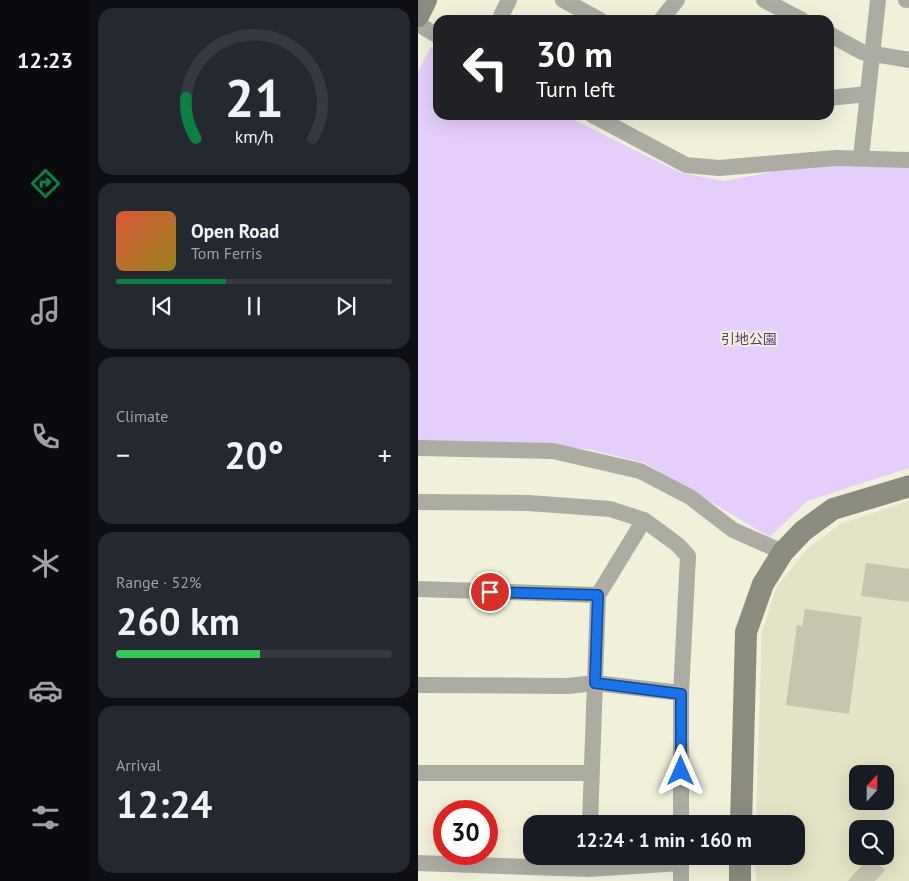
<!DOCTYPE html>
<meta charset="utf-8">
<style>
body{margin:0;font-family:"PT Sans","Noto Sans JP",sans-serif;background:#242831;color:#f1f3f6;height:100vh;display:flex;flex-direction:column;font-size:19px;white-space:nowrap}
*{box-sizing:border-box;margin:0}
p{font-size:16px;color:#9ea1a6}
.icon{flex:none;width:28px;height:28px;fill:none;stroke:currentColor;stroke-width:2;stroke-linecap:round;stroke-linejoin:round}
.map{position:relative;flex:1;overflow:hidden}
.panel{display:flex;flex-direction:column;gap:8px;padding:8px;background:#0d0f14;width:328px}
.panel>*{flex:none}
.banner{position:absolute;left:15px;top:15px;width:401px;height:105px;border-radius:15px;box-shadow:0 5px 20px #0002;background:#202124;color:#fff;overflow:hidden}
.needle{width:32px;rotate:21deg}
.tools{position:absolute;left:431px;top:765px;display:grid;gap:10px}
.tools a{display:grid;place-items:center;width:45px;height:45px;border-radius:10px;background:#171b24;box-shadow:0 5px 20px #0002;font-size:25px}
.speed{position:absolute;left:15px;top:800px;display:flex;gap:10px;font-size:25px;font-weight:700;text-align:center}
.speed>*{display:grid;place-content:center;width:65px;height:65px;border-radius:50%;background:#171b24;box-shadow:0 5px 20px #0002;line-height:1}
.speed .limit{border:8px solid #d22;background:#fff;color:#111}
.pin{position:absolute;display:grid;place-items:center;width:42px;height:42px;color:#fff;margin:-21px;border:2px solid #fff;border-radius:50%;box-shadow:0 1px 5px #0007}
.me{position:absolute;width:55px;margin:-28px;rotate:0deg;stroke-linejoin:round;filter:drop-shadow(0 0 4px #0008)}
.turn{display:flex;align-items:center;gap:18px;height:105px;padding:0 20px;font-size:22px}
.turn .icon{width:65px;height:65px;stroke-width:2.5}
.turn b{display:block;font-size:35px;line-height:42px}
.big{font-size:38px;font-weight:800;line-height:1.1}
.panel .card{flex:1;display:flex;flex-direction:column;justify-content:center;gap:8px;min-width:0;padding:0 18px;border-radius:15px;background:#242831}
.panel .dial{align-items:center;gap:0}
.dial svg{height:130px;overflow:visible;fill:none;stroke:#363941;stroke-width:7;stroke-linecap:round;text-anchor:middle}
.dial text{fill:#f1f3f6;stroke:none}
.song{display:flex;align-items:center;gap:15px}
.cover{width:60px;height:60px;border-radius:8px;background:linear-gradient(135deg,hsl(10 70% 55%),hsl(50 70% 35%))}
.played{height:5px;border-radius:2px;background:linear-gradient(90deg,#0b8043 40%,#363941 40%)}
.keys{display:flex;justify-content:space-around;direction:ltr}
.heat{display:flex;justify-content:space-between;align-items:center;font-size:28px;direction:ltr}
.charge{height:8px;border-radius:4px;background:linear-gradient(90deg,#34c759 52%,#363941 0)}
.trip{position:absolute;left:105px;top:815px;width:282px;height:50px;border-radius:15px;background:#171b24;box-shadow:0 5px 20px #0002;font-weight:800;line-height:50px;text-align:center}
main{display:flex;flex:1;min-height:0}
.dock{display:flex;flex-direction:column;width:90px;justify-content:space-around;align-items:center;background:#090b0e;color:#9ea1a6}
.dock .icon{width:35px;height:35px}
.dock .current{color:#0b8043}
.dock b{font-size:22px;color:#f1f3f6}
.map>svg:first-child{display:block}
.built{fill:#e4e3c7;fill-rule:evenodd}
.green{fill:#e5cefb}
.building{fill:#c5c5b0}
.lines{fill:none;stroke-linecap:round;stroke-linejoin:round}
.street{stroke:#acaca3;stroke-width:16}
.secondary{stroke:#8c8b7f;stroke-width:22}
.route-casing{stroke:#114b97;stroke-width:12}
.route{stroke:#1a73e8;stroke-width:9}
.labels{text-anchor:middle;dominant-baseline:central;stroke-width:4;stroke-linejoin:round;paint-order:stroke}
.park-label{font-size:14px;fill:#5e3b7a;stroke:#f0f0db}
</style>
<main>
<nav class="dock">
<b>12:23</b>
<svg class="icon current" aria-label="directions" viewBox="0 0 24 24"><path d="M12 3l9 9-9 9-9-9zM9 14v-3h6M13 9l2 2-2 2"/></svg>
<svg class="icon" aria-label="music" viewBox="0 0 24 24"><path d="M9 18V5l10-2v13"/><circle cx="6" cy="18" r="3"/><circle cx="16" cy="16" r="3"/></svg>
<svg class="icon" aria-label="phone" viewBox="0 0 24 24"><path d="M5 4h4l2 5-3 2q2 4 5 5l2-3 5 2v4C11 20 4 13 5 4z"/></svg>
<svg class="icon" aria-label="climate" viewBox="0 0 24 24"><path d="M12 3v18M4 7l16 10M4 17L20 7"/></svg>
<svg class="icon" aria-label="car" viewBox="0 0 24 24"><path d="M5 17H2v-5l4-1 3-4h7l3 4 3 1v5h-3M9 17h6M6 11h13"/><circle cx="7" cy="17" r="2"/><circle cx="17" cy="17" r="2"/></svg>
<svg class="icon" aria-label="filters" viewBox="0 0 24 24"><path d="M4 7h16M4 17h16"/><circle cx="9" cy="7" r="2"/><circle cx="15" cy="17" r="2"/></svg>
</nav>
<section class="panel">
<div class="card dial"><svg viewBox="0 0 100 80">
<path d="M14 69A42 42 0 1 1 86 69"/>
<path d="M14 69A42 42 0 0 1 8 44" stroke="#0b8043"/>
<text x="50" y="56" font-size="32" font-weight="700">21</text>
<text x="50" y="72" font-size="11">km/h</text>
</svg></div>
<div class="card">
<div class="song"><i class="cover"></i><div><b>Open Road</b><p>Tom Ferris</p></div></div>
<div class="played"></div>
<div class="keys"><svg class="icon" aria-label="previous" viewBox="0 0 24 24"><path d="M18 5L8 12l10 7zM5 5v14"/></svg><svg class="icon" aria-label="pause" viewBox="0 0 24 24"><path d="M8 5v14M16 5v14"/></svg><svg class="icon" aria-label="next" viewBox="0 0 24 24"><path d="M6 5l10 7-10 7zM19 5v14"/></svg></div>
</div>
<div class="card"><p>Climate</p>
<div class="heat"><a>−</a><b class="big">20°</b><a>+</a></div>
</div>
<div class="card"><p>Range · 52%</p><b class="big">260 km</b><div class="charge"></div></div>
<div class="card"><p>Arrival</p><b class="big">12:24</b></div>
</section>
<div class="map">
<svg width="492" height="881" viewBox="0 0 492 881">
<rect width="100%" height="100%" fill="#f0f0db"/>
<!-- built -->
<path class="built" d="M491 501V881H338L337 856H379V824H338L344 632 358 588 389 549 422 524ZM440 774H468V801H440ZM440 829H468V856H440Z"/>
<!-- green -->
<polygon class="green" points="13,47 20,51 20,115 146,115 263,173 306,181 407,162 491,164 491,468 389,501 352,537 227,463 171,449 0,442 0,71"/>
<!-- building -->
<g class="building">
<polygon points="448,563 492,569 492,602 443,596"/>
<polygon points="387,609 444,617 431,714 368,705 379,625 384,626"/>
<polygon points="452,856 467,870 457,881 430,881"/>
</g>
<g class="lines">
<!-- street -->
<g class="street">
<polyline points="145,0 182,20"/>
<polyline points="346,0 384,20"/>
<polyline points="488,0 492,0"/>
<polyline points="81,20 91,0"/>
<polyline points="243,20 259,0"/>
<polyline points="0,24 20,36"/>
<polyline points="411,34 444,52 492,60"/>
<polyline points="411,98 449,94"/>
<polyline points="174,115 268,165 301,168 418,158 492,160"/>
<polyline points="443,157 460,0"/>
<polyline points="0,448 135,451 222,471 272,497 315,530 365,552"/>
<polyline points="0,502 110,503 192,509 226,520 260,545 270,556 263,693 263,824"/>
<polyline points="0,589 180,595"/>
<polyline points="0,685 150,686 177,683 263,693"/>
<polyline points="0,773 173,773"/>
<polyline points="172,824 180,595 226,520"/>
<polyline points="263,856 263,881"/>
<polyline points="0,863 171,869 263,863"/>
</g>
<!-- secondary -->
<g class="secondary">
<polyline points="0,16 8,0"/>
<polyline points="323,824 328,632 345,584 365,552 385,531 415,509 492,486"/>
<polyline points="322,881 322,856"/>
</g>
</g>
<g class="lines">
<!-- route casing -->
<g class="route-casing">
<polyline id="route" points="72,592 180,595 177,683 263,694 263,771"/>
</g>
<!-- route -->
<use href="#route" class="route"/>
</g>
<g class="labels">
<!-- park labels -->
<g class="park-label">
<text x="331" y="339">引地公園</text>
</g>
</g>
</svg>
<div class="tools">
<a><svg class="needle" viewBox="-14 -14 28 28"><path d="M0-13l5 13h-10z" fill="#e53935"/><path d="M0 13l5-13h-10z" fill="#9ea1a6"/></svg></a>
<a><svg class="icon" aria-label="search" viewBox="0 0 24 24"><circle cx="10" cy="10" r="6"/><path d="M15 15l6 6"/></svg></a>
</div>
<div class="speed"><div class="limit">30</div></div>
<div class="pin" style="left:72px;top:592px;background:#d93025"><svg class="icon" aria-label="arrive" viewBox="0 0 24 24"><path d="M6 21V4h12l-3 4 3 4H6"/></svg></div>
<svg class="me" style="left:263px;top:771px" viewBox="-20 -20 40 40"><path d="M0-17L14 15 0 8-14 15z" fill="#1a73e8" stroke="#fff" stroke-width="4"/></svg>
<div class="trip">12:24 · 1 min · 160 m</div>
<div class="banner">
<div class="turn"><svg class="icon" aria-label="left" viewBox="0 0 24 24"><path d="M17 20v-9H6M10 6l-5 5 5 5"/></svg><div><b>30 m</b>Turn left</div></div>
</div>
</div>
</main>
